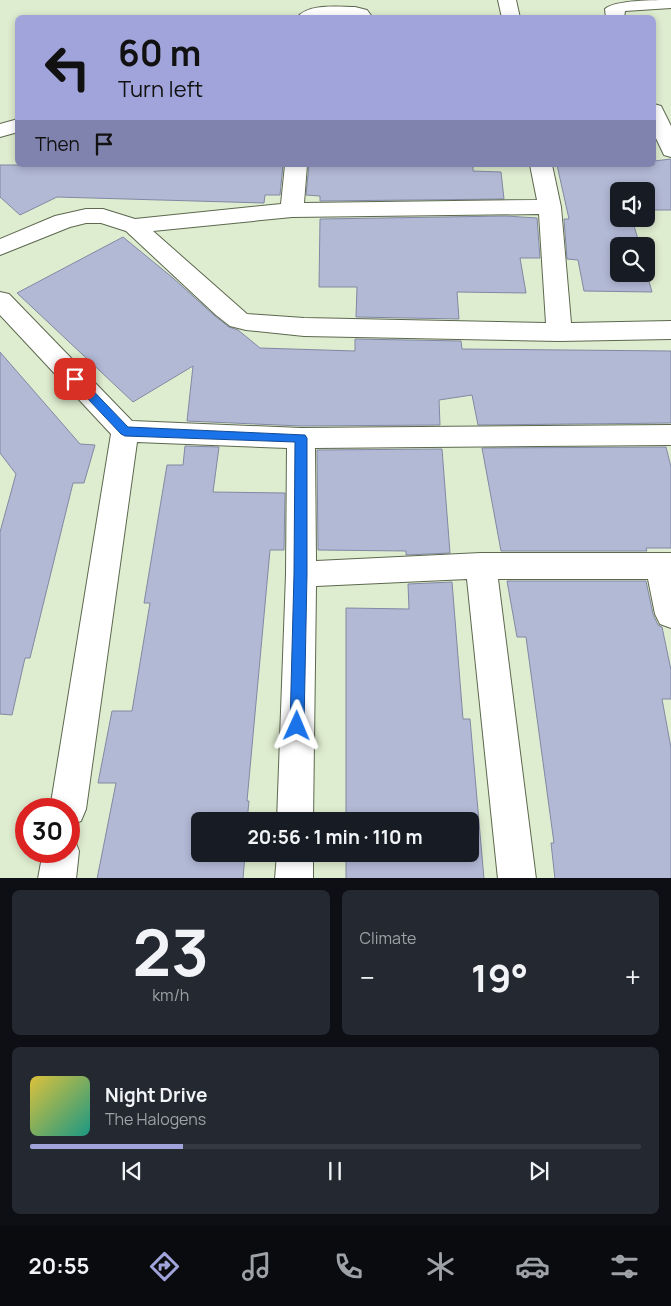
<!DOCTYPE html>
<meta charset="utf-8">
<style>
body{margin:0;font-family:Manrope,sans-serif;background:#242831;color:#f1f3f6;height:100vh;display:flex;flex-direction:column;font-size:19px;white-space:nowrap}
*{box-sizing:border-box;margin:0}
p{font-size:16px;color:#9ea1a6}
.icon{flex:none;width:28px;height:28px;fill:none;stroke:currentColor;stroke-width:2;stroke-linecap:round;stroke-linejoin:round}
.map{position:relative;height:878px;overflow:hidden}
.panel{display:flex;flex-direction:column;gap:12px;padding:12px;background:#0d0f14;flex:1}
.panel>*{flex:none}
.banner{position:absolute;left:15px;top:15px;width:641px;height:152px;border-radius:8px;box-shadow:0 2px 8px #0003;background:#a0a4da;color:#111;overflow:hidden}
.buttons{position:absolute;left:610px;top:182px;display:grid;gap:10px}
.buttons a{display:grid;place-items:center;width:45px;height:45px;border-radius:8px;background:#171b24;box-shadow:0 2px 8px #0003;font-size:25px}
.speed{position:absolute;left:15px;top:798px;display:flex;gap:10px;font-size:25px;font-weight:700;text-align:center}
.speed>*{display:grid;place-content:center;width:65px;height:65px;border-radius:50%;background:#171b24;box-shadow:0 2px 8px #0003;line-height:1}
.speed .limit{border:8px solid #d22;background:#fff;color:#111}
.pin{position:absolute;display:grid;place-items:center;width:42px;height:42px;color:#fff;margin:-21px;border-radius:10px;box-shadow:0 2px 8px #0006}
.me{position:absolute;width:55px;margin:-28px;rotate:1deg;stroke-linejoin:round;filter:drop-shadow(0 0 4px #0008)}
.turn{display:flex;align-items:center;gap:18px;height:105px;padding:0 20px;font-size:22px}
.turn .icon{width:65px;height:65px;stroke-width:2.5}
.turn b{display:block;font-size:35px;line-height:42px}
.then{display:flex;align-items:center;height:48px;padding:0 20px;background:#0003;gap:10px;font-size:19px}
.big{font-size:38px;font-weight:700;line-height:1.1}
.panel .card{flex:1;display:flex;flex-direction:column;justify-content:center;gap:8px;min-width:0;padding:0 18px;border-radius:8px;background:#242831}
.panel .dial{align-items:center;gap:0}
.dial b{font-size:65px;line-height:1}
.song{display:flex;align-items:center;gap:15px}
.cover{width:60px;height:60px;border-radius:8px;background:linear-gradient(135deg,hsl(50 70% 55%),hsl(170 70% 35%))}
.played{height:5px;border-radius:2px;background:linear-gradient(90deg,#a0a4da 25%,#363941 25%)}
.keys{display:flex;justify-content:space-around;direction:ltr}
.heat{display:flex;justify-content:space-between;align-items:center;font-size:28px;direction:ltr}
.panel .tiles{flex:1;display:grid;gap:12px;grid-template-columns:1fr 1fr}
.card:last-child{grid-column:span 2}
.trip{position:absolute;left:191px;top:812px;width:288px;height:50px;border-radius:8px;background:#171b24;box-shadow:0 2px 8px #0003;font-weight:700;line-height:50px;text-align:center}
.dock{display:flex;height:80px;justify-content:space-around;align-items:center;background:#090b0e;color:#9ea1a6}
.dock .icon{width:35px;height:35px}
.dock .on{color:#a0a4da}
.dock b{font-size:22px;color:#f1f3f6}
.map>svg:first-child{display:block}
.building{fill:#b2b9d5;stroke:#8288a3}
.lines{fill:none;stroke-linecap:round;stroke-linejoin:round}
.minor-casing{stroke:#5d684f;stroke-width:2}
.minor{fill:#fff;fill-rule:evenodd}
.route{fill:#1a73e8;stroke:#114b97}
</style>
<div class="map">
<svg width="671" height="879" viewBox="0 0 671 879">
<rect width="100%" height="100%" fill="#deeccf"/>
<!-- building -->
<g class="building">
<polygon points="671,159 671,210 646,210 646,191 619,191 619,219 632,219 640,246 619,246 619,274 646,274 646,271 652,292 584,291 578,260 567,259 564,219 569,219 557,165 654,165 654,161"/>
<polygon points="0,165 283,165 280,195 265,195 264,203 57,197 20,215 0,197"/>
<polygon points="309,165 473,165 473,171 501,172 504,199 320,201 320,196 306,195"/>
<polygon points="506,216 537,218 540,258 520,258 526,293 457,292 459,319 356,317 357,287 319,287 320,219"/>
<polygon points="123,237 173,278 215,316 229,327 238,330 260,348 355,351 355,339 461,341 462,349 671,351 671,423 478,425 472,395 439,400 440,425 301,426 187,421 193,366 133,402 17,293"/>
<polygon points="0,352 80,444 95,445 84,483 73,483 30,658 25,658 12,715 0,714 0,532 16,474 0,453"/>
<polygon points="185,446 219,447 213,492 285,493 284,550 270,550 247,801 249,801 247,821 200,821 200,854 245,854 243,879 97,879 116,783 98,783 112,711 132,711 150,603 144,603 167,465 183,465"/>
<polygon points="666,447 671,467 671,548 646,548 647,551 501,551 482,448"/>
<polygon points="442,449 450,553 406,555 406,551 318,550 317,450"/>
<polygon points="507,581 646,581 653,614 658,625 662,627 671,670 671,699 662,699 671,748 671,879 555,879 551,843 554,843 526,637 517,637"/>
<polygon points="452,582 463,719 470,719 484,879 346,879 346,854 470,854 470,821 346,821 346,608 409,609 408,584"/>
</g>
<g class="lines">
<!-- minor casing -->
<g class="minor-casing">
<g id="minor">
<polygon points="498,0 516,0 520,18 502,18"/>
<path d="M671 0V8L625 11 624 18H606L605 9C614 0 655 0 671 0Z"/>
<path d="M355 7 367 10 373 18H297C307 3 339 7 355 7Z"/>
<polygon points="654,104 661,106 671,126 671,157 664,155 654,134"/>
<polygon points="18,119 18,132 0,137 0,124"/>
<path d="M285 165H307L304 203 537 200 530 165H552L561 207 571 323 671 321V339L559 341 304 336 246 330 230 326 216 315 126 231 101 223H86L70 227 0 255V239L55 216 86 209H103L135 219 281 204ZM539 214 546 323 304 318 247 314 153 231 292 217Z"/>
<polygon points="0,292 9,294 132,421 301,428 671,425 671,445 315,448 316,561 481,553 671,553 671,628 660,624 655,614 648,579 498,579 536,879 498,879 467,579 316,586 313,821 277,821 286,574 287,448 137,442 86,809 81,821 69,826 69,809 50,809 111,434 0,315"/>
<polygon points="69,836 74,838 79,851 76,879 38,879 43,851 69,851"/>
<polygon points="277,854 313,854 313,879 275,879"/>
</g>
</g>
<!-- minor -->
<use href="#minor" class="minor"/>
</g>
<!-- route -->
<polygon class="route" points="75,375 79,376 128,427 305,435 307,438 307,574 304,726 302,731 297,733 292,731 290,726 294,574 295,442 125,436 121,434 71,381 70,379"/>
</svg>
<div class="buttons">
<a><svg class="icon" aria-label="sound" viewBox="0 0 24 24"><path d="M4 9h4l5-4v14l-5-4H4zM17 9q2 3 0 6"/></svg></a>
<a><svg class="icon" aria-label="search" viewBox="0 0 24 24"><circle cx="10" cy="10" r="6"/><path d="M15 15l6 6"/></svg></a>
</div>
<div class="speed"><div class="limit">30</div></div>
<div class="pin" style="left:75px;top:379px;background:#d93025"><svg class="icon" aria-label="arrive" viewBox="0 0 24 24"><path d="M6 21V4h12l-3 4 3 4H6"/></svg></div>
<svg class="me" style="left:297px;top:726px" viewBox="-20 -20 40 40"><path d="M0-17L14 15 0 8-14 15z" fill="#1a73e8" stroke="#fff" stroke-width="4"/></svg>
<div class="trip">20:56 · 1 min · 110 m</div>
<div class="banner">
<div class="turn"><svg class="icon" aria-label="left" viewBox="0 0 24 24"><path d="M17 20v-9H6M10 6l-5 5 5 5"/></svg><div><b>60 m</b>Turn left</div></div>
<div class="then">Then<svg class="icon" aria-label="arrive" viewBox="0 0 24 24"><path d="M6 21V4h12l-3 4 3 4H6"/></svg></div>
</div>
</div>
<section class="panel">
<div class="tiles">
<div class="card dial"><b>23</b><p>km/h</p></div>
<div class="card"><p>Climate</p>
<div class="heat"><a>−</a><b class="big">19°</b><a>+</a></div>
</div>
<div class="card">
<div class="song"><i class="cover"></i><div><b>Night Drive</b><p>The Halogens</p></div></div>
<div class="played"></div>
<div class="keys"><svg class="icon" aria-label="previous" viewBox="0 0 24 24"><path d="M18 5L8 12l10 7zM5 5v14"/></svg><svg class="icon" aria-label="pause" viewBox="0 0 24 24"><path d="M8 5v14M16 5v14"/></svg><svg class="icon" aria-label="next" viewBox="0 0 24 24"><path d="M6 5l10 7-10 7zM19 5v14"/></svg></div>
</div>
</div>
</section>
<nav class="dock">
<b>20:55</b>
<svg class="icon on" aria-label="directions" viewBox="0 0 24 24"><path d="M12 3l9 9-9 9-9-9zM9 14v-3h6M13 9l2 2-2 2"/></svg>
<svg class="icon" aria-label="music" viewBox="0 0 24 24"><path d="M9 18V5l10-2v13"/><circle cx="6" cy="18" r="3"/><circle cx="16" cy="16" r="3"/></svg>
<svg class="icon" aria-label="phone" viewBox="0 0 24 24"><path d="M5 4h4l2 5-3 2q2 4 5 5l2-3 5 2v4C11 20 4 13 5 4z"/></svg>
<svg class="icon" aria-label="climate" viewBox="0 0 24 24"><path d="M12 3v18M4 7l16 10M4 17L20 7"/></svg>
<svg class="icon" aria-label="car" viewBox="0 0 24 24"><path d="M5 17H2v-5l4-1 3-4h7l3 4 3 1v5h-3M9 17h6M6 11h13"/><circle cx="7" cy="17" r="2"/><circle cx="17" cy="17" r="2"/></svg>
<svg class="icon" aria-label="filters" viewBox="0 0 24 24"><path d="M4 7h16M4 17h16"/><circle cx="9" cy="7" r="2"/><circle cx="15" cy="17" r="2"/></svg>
</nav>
